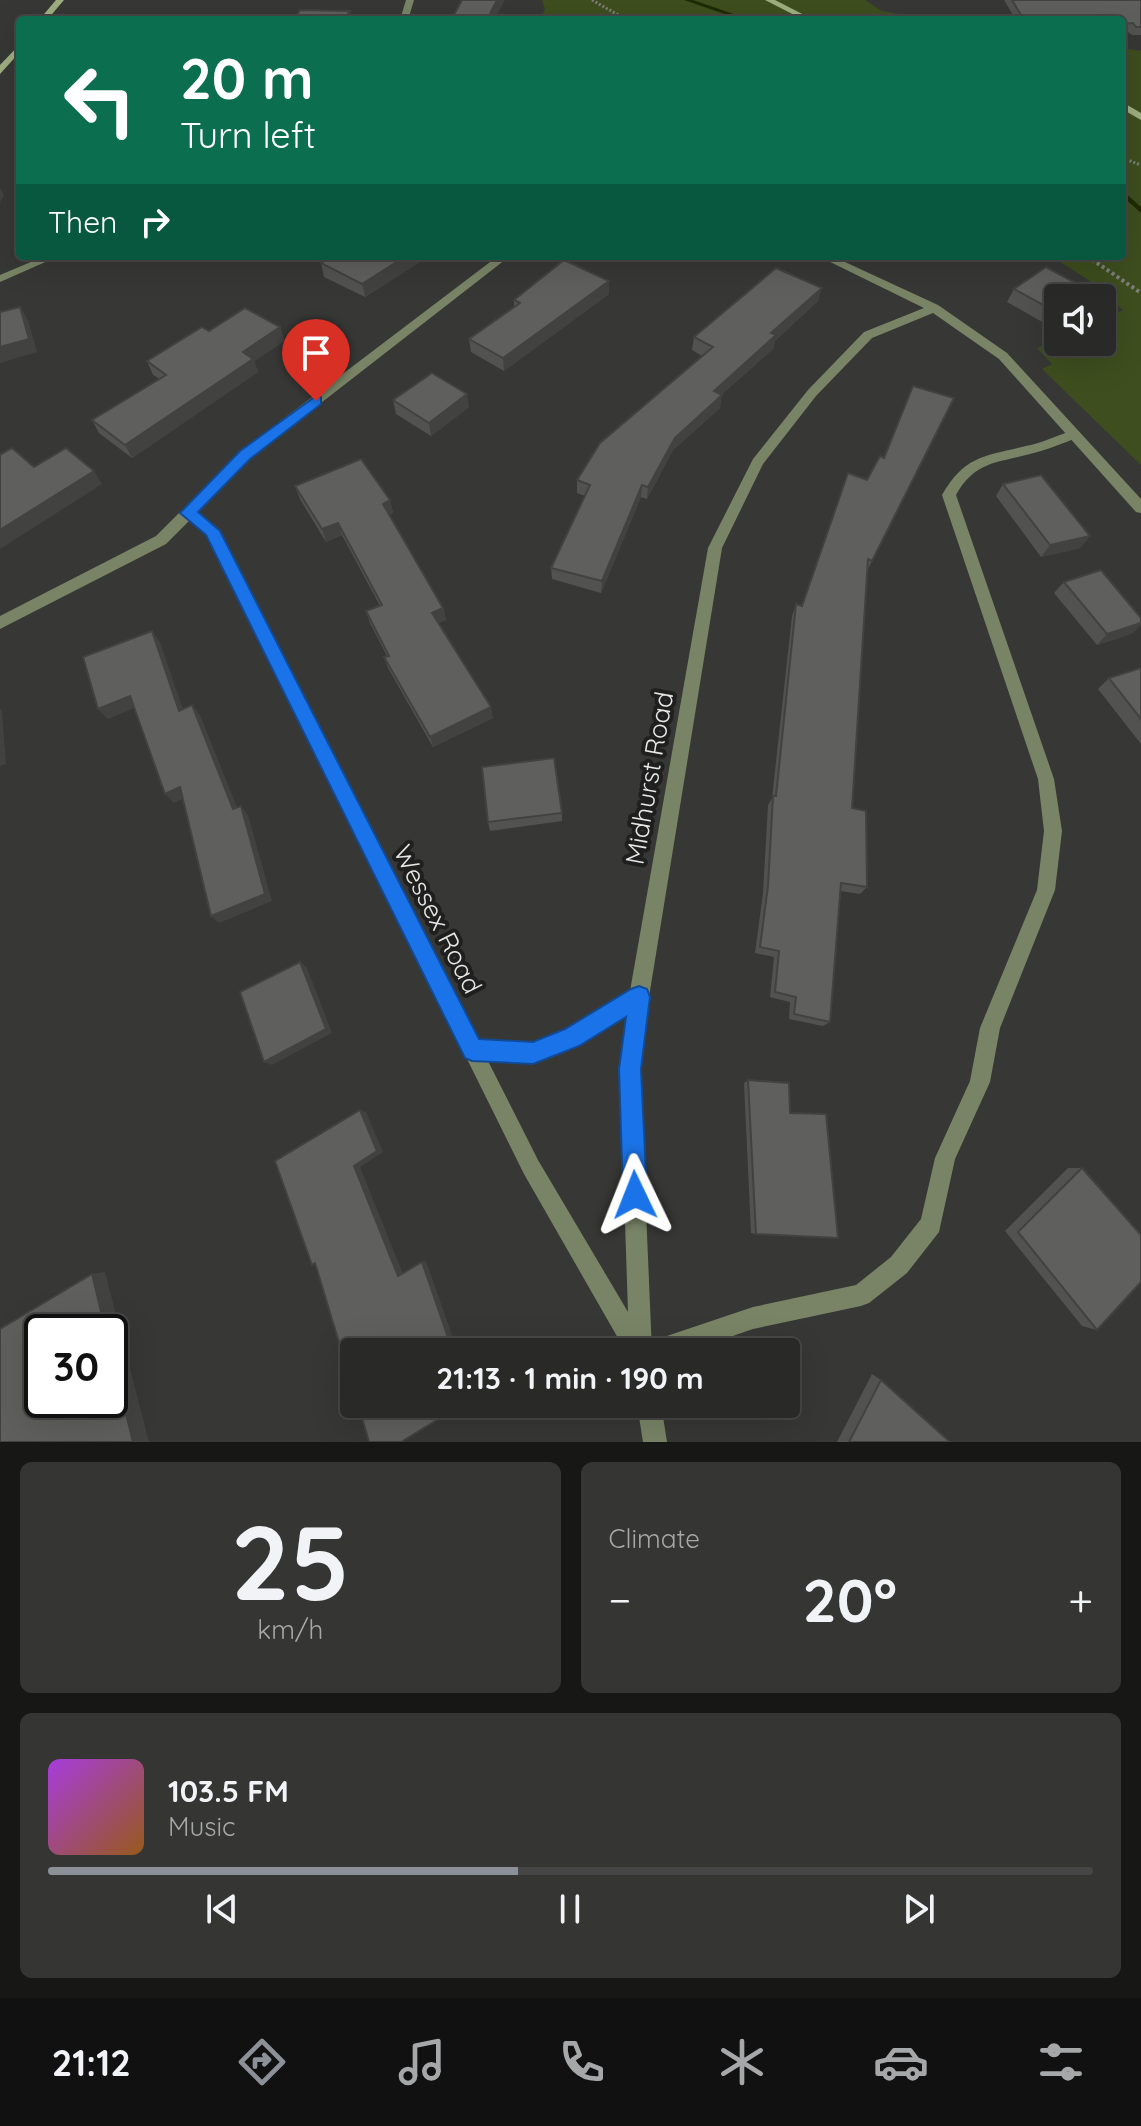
<!DOCTYPE html>
<meta charset="utf-8">
<style>
body{margin:0;font-family:Quicksand,sans-serif;background:#353634;color:#f1f3f6;height:100vh;display:flex;flex-direction:column;font-size:30px;white-space:nowrap}
*{box-sizing:border-box;margin:0}
p{font-size:26px;color:#a5a7a8}
.icon{flex:none;width:44px;height:44px;fill:none;stroke:currentColor;stroke-width:2;stroke-linecap:round;stroke-linejoin:round}
.map{position:relative;height:1442px;overflow:hidden}
.sheet{display:flex;flex-direction:column;gap:20px;padding:20px;background:#171716;flex:1}
.sheet>*{flex:none}
.banner{position:absolute;left:16px;top:16px;width:1110px;height:244px;border-radius:8px;box-shadow:0 8px 32px #0002,0 0 0 2px #454645;background:#0b6e4f;color:#fff;overflow:hidden}
.fabs{position:absolute;left:1044px;top:284px;display:grid;gap:16px}
.fabs a{display:grid;place-items:center;width:72px;height:72px;border-radius:8px;background:#292a28;box-shadow:0 8px 32px #0002,0 0 0 2px #454645;font-size:40px}
.speed{position:absolute;left:24px;top:1314px;display:flex;gap:16px;font-size:40px;font-weight:700;text-align:center}
.speed>*{display:grid;place-content:center;width:104px;height:104px;border-radius:50%;background:#292a28;box-shadow:0 8px 32px #0002,0 0 0 2px #454645;line-height:1}
.speed .limit{border:4px solid #111;border-radius:12px;background:#fff;color:#111}
.pin{position:absolute;display:grid;place-items:center;width:68px;height:68px;color:#fff;margin:-82px -34px;border-radius:50% 50% 50% 0;rotate:-45deg;box-shadow:0 0 8px #0007}
.pin .icon{rotate:45deg}
.me{position:absolute;width:88px;margin:-44px;rotate:358deg;stroke-linejoin:round;filter:drop-shadow(0 0 6px #0008)}
.turn{display:flex;align-items:center;gap:28px;height:168px;padding:0 32px;font-size:36px}
.turn .icon{width:104px;height:104px;stroke-width:2.5}
.turn b{display:block;font-size:56px;line-height:68px}
.then{display:flex;align-items:center;height:76px;padding:0 32px;background:#0003;gap:16px;font-size:30px}
.big{font-size:60px;font-weight:800;line-height:1.1}
.sheet .card{flex:1;display:flex;flex-direction:column;justify-content:center;gap:12px;min-width:0;padding:0 28px;border-radius:12px;background:#353634}
.sheet .dial{align-items:center;gap:0}
.dial b{font-size:104px;line-height:1}
.song{display:flex;align-items:center;gap:24px}
.cover{width:96px;height:96px;border-radius:12px;background:linear-gradient(135deg,hsl(280 70% 55%),hsl(30 70% 35%))}
.played{height:8px;border-radius:4px;background:linear-gradient(90deg,#8c9099 45%,#454645 45%)}
.keys{display:flex;justify-content:space-around;direction:ltr}
.heat{display:flex;justify-content:space-between;align-items:center;font-size:44px;direction:ltr}
.sheet .tiles{flex:1;display:grid;gap:20px;grid-template-columns:1fr 1fr}
.card:last-child{grid-column:span 2}
.trip{position:absolute;left:340px;top:1338px;width:460px;height:80px;border-radius:8px;background:#292a28;box-shadow:0 8px 32px #0002,0 0 0 2px #454645;font-weight:800;line-height:80px;text-align:center}
.tab-bar{display:flex;height:128px;justify-content:space-around;align-items:center;background:#101110;color:#a5a7a8}
.tab-bar .icon{width:56px;height:56px}
.tab-bar .selected{color:#8c9099}
.tab-bar b{font-size:36px;color:#f1f3f6}
.map>svg:first-child{display:block}
.green{fill:#3e4e1e}
.lines{fill:none;stroke-linecap:round;stroke-linejoin:round}
.stream{fill:#1f2b04;fill-rule:evenodd}
.path-far1{stroke:#7e7f7c;stroke-width:3;stroke-dasharray:2 2;stroke-linecap:butt}
.path{stroke:#7e7f7c;stroke-width:4;stroke-dasharray:3 3;stroke-linecap:butt}
.lane{fill:#798466;fill-rule:evenodd}
.street{fill:#798466;fill-rule:evenodd}
.secondary{fill:#9daf7f;fill-rule:evenodd}
.wall{fill:#525350}
.shaded-wall{fill:#424341}
.building{fill:#5f605d;stroke:#424341;stroke-width:2}
.route{fill:#1a73e8;stroke:#114b97;stroke-width:2}
.labels{text-anchor:middle;dominant-baseline:central;stroke-width:8;stroke-linejoin:round;paint-order:stroke}
.street-label{font-size:26px;fill:#e7e8e6;stroke:#1e1f1e}
</style>
<div class="map">
<svg width="1141" height="1442" viewBox="0 0 1141 1442">
<rect width="100%" height="100%" fill="#373835"/>
<!-- green -->
<g class="green">
<polygon points="542,0 865,0 882,11 928,20 540,20 545,9"/>
<polygon points="1122,48 1141,51 1141,465 1042,369 1052,364 1037,348 1058,339 1058,342 1102,342 1102,320 1123,310 1087,279 1051,256 1122,256"/>
</g>
<g class="lines">
<!-- stream -->
<g class="stream">
<polygon points="684,0 693,0 751,20 742,20"/>
<polygon points="1122,190 1141,207 1141,213 1122,196"/>
</g>
<!-- path-far1 -->
<g class="path-far1">
<polyline points="592,0 627,20"/>
<polyline points="1122,158 1141,165"/>
</g>
<!-- path -->
<polyline class="path" points="1087,256 1141,293"/>
<!-- lane -->
<path class="lane" d="M1074 430 1080 434 1079 437C1063 443 1047 450 1030 454 997 463 975 461 956 495L1054 779 1062 831 1055 890 1000 1028 990 1082 955 1159 939 1232 907 1273 869 1303 861 1306 753 1329 686 1352H641L644 1344 652 1341 753 1307 856 1285 891 1257 921 1219 935 1158 970 1081 980 1028 1037 890 1044 831 1038 779 942 495C965 455 985 456 1026 446 1042 443 1058 435 1074 430Z"/>
<!-- street -->
<g class="street">
<polygon points="406,0 414,0 408,20 400,20"/>
<polygon points="45,256 59,256 0,282 0,275"/>
<path d="M498 256H510L250 458 197 512 219 531 478 1040 533 1043 566 1031 630 991 708 548 753 459 808 390 864 332 924 308 818 256H832L938 305 1007 353 1141 499V513L1136 512 999 359 933 313 872 338 816 396 763 464 722 548 649 997 640 1069 652 1352H626L524 1174 207 534 189 521 166 544 0 629V616L156 536 240 452ZM627 1015 620 1069 628 1312 538 1160 488 1061 533 1063 579 1045Z"/>
<polygon points="637,1404 661,1404 667,1442 643,1442"/>
</g>
<!-- secondary -->
<g class="secondary">
<polygon points="56,0 64,0 47,20 39,20"/>
<polygon points="765,0 775,0 814,20 804,20"/>
<polygon points="20,44 20,52 0,74 0,65"/>
<polygon points="1122,102 1141,113 1141,120 1122,109"/>
</g>
</g>
<!-- wall -->
<g class="wall">
<polygon points="1004,0 1141,0 1141,35 1132,35 1128,32 1122,32 1122,20 1016,20"/>
<polygon points="429,256 365,297 324,277 321,263"/>
<polygon points="609,281 609,294 504,371 471,352 469,339 514,307 514,300"/>
<polygon points="1014,289 1058,298 1058,331 1007,302"/>
<polygon points="818,301 775,341 773,349 721,395 720,408 673,450 647,499 641,497 601,593 552,579 551,568 585,496 577,493 577,480 702,356 692,350 694,337"/>
<polygon points="280,327 284,341 254,361 258,372 132,458 99,433 92,420 160,379 153,375 147,361 209,331"/>
<polygon points="954,398 867,571 852,808 867,887 860,894 840,891 830,1022 823,1026 789,1019 790,1002 770,997 774,957 755,953 763,893 768,805 772,798 792,616 796,604 802,605 884,458"/>
<polygon points="393,400 469,407 431,436 396,414"/>
<polygon points="1003,484 1090,536 1080,548 1041,557 996,496"/>
<polygon points="295,486 390,500 393,513 389,515 443,608 446,620 438,623 493,718 433,747 388,668 384,657 387,656 370,623 366,611 380,606 342,535 326,542 300,499"/>
<polygon points="1064,582 1133,633 1097,645 1054,593"/>
<polygon points="1141,668 1141,744 1098,689 1109,678"/>
<polygon points="562,813 562,821 490,831 488,822"/>
<polygon points="748,1080 756,1234 751,1233 744,1083"/>
<polygon points="1068,1168 1082,1168 1097,1330 1082,1326 1005,1231"/>
<polygon points="872,1374 881,1380 950,1442 837,1442"/>
</g>
<!-- shaded-wall -->
<g class="shaded-wall">
<polygon points="497,0 505,0 494,20 487,20"/>
<polygon points="350,11 352,20 343,20"/>
<polygon points="0,188 4,195 0,202"/>
<polygon points="406,256 429,256 365,297 362,284"/>
<polygon points="609,281 609,294 504,371 503,358"/>
<polygon points="822,288 818,301 775,341 773,349 711,404 714,391 771,333"/>
<polygon points="20,307 28,320 37,352 0,363 0,347"/>
<polygon points="280,327 284,341 254,361 258,372 132,458 125,445 243,352"/>
<polygon points="467,394 469,407 431,436 429,423"/>
<polygon points="722,395 720,408 673,450 647,499 648,487 675,438"/>
<polygon points="94,471 102,484 0,549 0,530"/>
<polygon points="642,485 641,497 601,593 602,581"/>
<polygon points="390,500 393,513 386,516 383,504"/>
<polygon points="338,523 342,535 326,542 322,529"/>
<polygon points="1090,536 1080,548 1041,557 1050,545"/>
<polygon points="443,608 446,620 434,624 432,613"/>
<polygon points="1141,623 1141,625 1133,633 1097,645 1107,634"/>
<polygon points="152,631 160,642 187,721 179,711"/>
<polygon points="130,696 139,706 108,719 98,709"/>
<polygon points="192,705 200,715 241,817 233,809"/>
<polygon points="491,707 493,718 433,747 430,737"/>
<polygon points="0,709 2,711 6,764 0,766"/>
<polygon points="180,787 189,796 174,803 165,794"/>
<polygon points="241,806 248,815 272,901 219,923 211,916"/>
<polygon points="300,962 307,968 332,1033 272,1065 264,1062"/>
<polygon points="360,1110 366,1112 383,1152 360,1167 403,1274 398,1276 354,1166"/>
<polygon points="426,1261 458,1352 453,1352 422,1262"/>
<polygon points="105,1272 149,1442 133,1442 110,1349 110,1332 106,1332 92,1274"/>
</g>
<!-- building -->
<g class="building">
<polygon points="462,0 497,0 487,20 451,20"/>
<polygon points="1012,0 1141,0 1141,27 1136,27 1133,23 1122,24 1122,20 1024,20"/>
<polygon points="300,10 350,11 343,20 294,20"/>
<polygon points="333,256 406,256 362,284 321,263"/>
<polygon points="564,260 609,281 503,358 469,339 520,303 514,300"/>
<polygon points="1046,267 1100,296 1098,298 1058,298 1058,313 1014,289"/>
<polygon points="776,268 822,288 771,333 776,335 714,391 722,395 675,438 648,487 642,485 602,581 551,568 590,485 577,480 600,443 713,347 694,337"/>
<polygon points="20,307 29,339 0,347 0,312"/>
<polygon points="245,308 280,327 243,352 253,359 125,445 92,420 166,375 147,361 202,327 209,331"/>
<polygon points="432,373 467,394 429,423 393,400"/>
<polygon points="913,386 954,398 872,561 868,559 852,808 866,811 867,887 841,883 830,1022 794,1014 796,997 775,992 779,951 760,947 768,886 773,796 776,796 796,604 802,606 848,473 867,480 880,456 884,458"/>
<polygon points="12,448 34,467 66,448 94,471 0,530 0,455"/>
<polygon points="361,459 390,500 383,504 443,608 432,613 491,707 430,737 384,657 389,656 366,611 382,605 338,523 322,529 295,486"/>
<polygon points="1041,475 1090,536 1050,545 1003,484"/>
<polygon points="1101,570 1141,618 1141,623 1107,634 1064,582"/>
<polygon points="152,631 179,711 192,705 233,809 241,806 265,894 211,916 180,787 165,794 130,696 98,709 83,657"/>
<polygon points="1141,668 1141,719 1109,678"/>
<polygon points="554,758 562,813 488,822 482,767"/>
<polygon points="300,962 326,1029 264,1062 240,992"/>
<polygon points="748,1080 789,1083 790,1113 826,1114 838,1238 756,1234"/>
<polygon points="360,1110 377,1151 354,1166 398,1276 422,1262 453,1352 354,1352 354,1392 315,1263 312,1265 275,1161"/>
<polygon points="1082,1168 1141,1235 1141,1282 1097,1330 1018,1232"/>
<polygon points="92,1274 106,1332 42,1332 42,1400 110,1400 110,1349 133,1442 0,1442 0,1329"/>
<polygon points="881,1380 950,1442 849,1442"/>
<polygon points="358,1404 463,1404 401,1442 369,1442"/>
</g>
<!-- route -->
<polygon class="route" points="316,396 321,397 321,404 250,459 198,512 220,531 479,1039 533,1042 565,1029 631,989 639,986 647,989 650,997 641,1069 647,1195 644,1204 635,1207 626,1204 623,1195 619,1069 626,1017 579,1046 533,1064 472,1061 465,1058 206,535 180,513 240,451"/>
<g class="labels">
<!-- street labels -->
<g class="street-label">
<text transform="translate(649 778) rotate(-80)">Midhurst Road</text>
<text transform="translate(438 919) rotate(63)">Wessex Road</text>
</g>
</g>
</svg>
<div class="fabs">
<a><svg class="icon" aria-label="sound" viewBox="0 0 24 24"><path d="M4 9h4l5-4v14l-5-4H4zM17 9q2 3 0 6"/></svg></a>
</div>
<div class="speed"><div class="limit">30</div></div>
<div class="pin" style="left:316px;top:401px;background:#d93025"><svg class="icon" aria-label="arrive" viewBox="0 0 24 24"><path d="M6 21V4h12l-3 4 3 4H6"/></svg></div>
<svg class="me" style="left:635px;top:1195px" viewBox="-20 -20 40 40"><path d="M0-17L14 15 0 8-14 15z" fill="#1a73e8" stroke="#fff" stroke-width="4"/></svg>
<div class="trip">21:13 · 1 min · 190 m</div>
<div class="banner">
<div class="turn"><svg class="icon" aria-label="left" viewBox="0 0 24 24"><path d="M17 20v-9H6M10 6l-5 5 5 5"/></svg><div><b>20 m</b>Turn left</div></div>
<div class="then">Then<svg class="icon" aria-label="right" viewBox="0 0 24 24"><path d="M7 20v-9h11M14 6l5 5-5 5"/></svg></div>
</div>
</div>
<section class="sheet">
<div class="tiles">
<div class="card dial"><b>25</b><p>km/h</p></div>
<div class="card"><p>Climate</p>
<div class="heat"><a>−</a><b class="big">20°</b><a>+</a></div>
</div>
<div class="card">
<div class="song"><i class="cover"></i><div><b>103.5 FM</b><p>Music</p></div></div>
<div class="played"></div>
<div class="keys"><svg class="icon" aria-label="previous" viewBox="0 0 24 24"><path d="M18 5L8 12l10 7zM5 5v14"/></svg><svg class="icon" aria-label="pause" viewBox="0 0 24 24"><path d="M8 5v14M16 5v14"/></svg><svg class="icon" aria-label="next" viewBox="0 0 24 24"><path d="M6 5l10 7-10 7zM19 5v14"/></svg></div>
</div>
</div>
</section>
<nav class="tab-bar">
<b>21:12</b>
<svg class="icon selected" aria-label="directions" viewBox="0 0 24 24"><path d="M12 3l9 9-9 9-9-9zM9 14v-3h6M13 9l2 2-2 2"/></svg>
<svg class="icon" aria-label="music" viewBox="0 0 24 24"><path d="M9 18V5l10-2v13"/><circle cx="6" cy="18" r="3"/><circle cx="16" cy="16" r="3"/></svg>
<svg class="icon" aria-label="phone" viewBox="0 0 24 24"><path d="M5 4h4l2 5-3 2q2 4 5 5l2-3 5 2v4C11 20 4 13 5 4z"/></svg>
<svg class="icon" aria-label="climate" viewBox="0 0 24 24"><path d="M12 3v18M4 7l16 10M4 17L20 7"/></svg>
<svg class="icon" aria-label="car" viewBox="0 0 24 24"><path d="M5 17H2v-5l4-1 3-4h7l3 4 3 1v5h-3M9 17h6M6 11h13"/><circle cx="7" cy="17" r="2"/><circle cx="17" cy="17" r="2"/></svg>
<svg class="icon" aria-label="filters" viewBox="0 0 24 24"><path d="M4 7h16M4 17h16"/><circle cx="9" cy="7" r="2"/><circle cx="15" cy="17" r="2"/></svg>
</nav>
